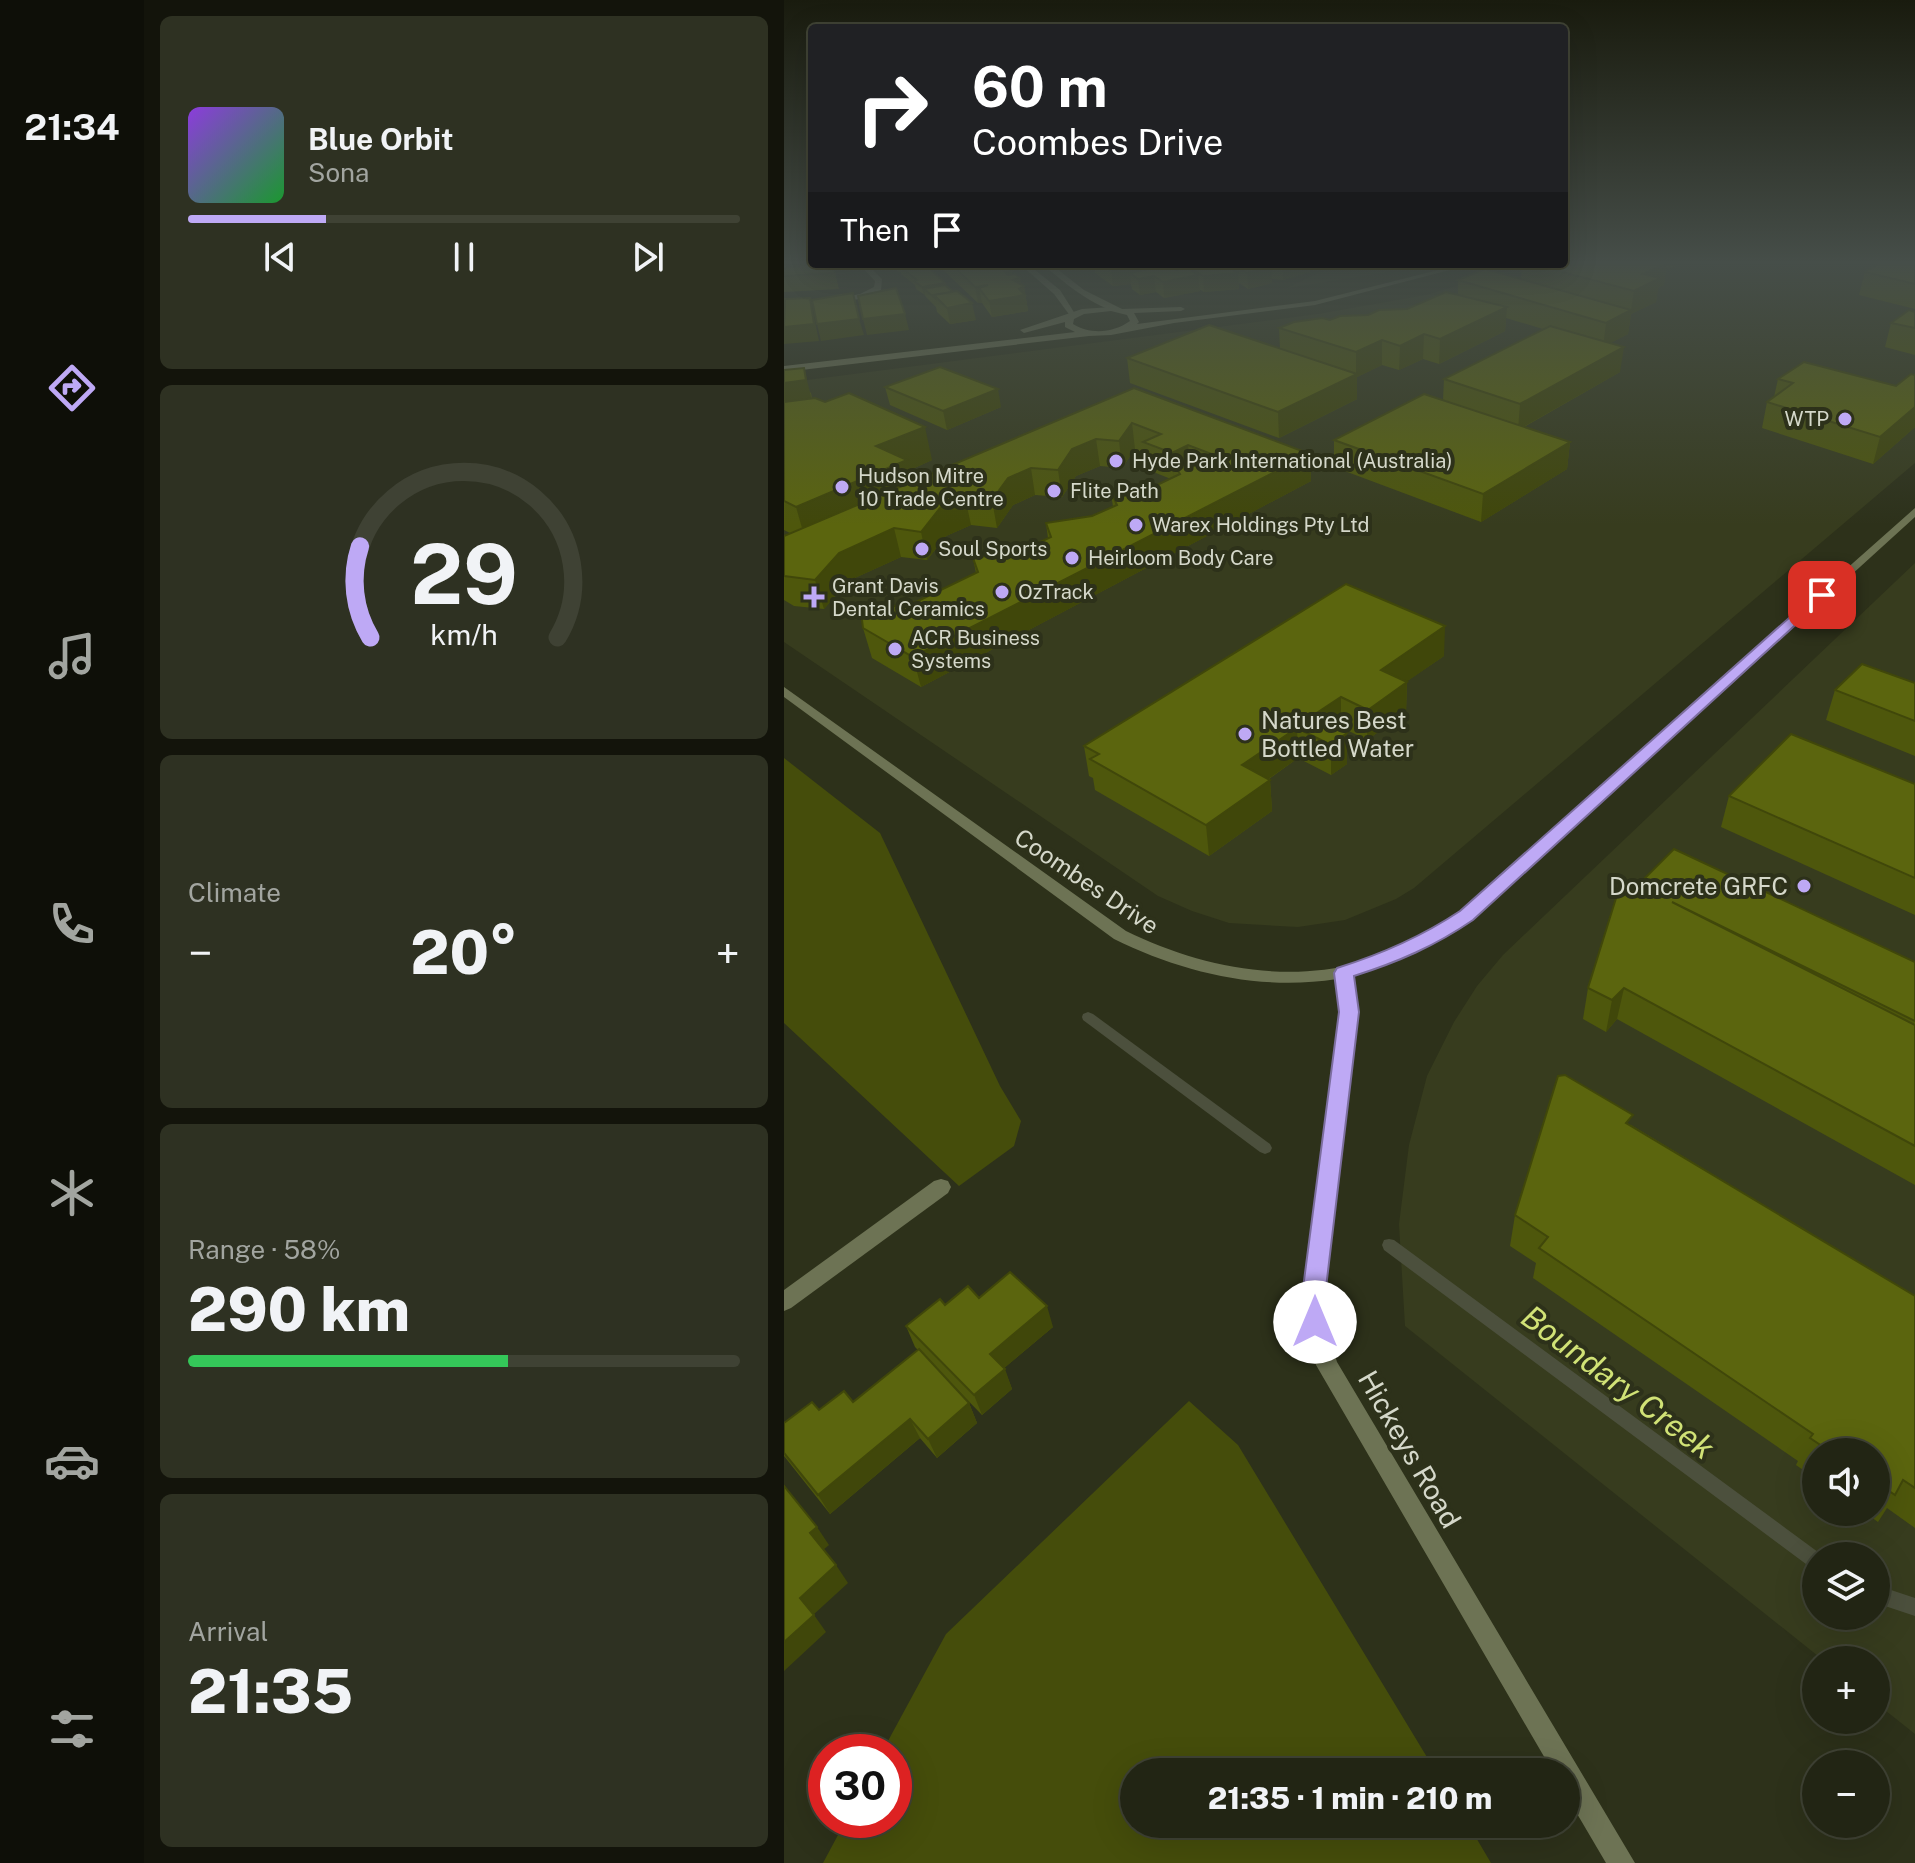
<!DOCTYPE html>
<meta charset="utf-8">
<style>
body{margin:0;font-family:"Public Sans",sans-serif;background:#2e3122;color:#f1f3f6;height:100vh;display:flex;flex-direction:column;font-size:30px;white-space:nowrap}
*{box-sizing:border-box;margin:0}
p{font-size:26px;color:#a2a5a0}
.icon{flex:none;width:44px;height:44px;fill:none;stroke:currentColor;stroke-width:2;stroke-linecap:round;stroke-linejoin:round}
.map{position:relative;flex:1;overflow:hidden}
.side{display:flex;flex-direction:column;gap:16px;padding:16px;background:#13140b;width:640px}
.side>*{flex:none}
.top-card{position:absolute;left:24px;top:24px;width:760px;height:244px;border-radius:8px;box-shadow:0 8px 32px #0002,0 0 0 2px #3f4234;background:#202124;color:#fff;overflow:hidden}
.tools{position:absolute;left:1018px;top:1438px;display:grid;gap:16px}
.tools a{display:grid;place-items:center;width:88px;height:88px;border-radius:50%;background:#222514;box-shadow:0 8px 32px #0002,0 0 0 2px #3f4234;font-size:40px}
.speed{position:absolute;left:24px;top:1734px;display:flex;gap:16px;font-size:40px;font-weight:700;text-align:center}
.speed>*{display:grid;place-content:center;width:104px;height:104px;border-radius:50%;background:#222514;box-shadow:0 8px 32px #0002,0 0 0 2px #3f4234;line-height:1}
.speed .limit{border:12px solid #d22;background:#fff;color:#111}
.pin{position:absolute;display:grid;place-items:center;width:68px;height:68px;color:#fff;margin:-34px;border-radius:16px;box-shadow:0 4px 12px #0006}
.me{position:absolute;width:88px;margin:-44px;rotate:0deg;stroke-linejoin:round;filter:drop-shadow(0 0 6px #0008)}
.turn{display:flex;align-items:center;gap:28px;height:168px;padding:0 32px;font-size:36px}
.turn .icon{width:104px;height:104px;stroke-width:2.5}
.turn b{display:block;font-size:56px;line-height:68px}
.then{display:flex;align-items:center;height:76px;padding:0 32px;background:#0003;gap:16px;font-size:30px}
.big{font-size:60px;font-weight:800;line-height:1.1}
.side .widget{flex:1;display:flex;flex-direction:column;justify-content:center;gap:12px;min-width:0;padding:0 28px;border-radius:12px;background:#2e3122}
.side .dial{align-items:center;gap:0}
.dial svg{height:208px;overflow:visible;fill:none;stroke:#3f4234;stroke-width:7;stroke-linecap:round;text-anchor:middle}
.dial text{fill:#f1f3f6;stroke:none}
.song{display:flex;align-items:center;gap:24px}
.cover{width:96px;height:96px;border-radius:12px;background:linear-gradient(135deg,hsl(270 70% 55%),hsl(130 70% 35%))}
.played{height:8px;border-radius:4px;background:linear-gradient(90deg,#bea9f5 25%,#3f4234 25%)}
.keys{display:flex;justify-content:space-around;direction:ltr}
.heat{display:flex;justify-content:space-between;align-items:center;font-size:44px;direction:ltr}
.charge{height:12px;border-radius:6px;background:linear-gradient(90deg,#34c759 58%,#3f4234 0)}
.trip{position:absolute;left:336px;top:1758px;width:460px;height:80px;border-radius:40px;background:#222514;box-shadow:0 8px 32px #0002,0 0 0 2px #3f4234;font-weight:800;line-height:80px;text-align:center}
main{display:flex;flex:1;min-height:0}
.menu{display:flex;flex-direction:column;width:144px;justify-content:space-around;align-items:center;background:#0e0f08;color:#a2a5a0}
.menu .icon{width:56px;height:56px}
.menu .current{color:#bea9f5}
.menu b{font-size:36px;color:#f1f3f6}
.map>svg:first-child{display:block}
.built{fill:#373c1e;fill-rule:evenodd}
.green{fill:#454d0b}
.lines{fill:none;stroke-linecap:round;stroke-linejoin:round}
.stream{fill:#4c503d;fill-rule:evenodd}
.minor{fill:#6d7354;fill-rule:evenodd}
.tertiary{fill:#6d7354;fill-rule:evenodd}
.wall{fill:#4e570c}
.shaded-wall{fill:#40470a}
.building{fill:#5b650e;stroke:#40470a;stroke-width:2}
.route{fill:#bea9f5;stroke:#7c6e9f;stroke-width:2}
.poi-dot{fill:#bea9f5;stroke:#2d311a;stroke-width:3}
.labels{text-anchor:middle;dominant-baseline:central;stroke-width:8;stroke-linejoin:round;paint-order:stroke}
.far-poi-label{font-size:20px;fill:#d5d8ca;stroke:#2d311a;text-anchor:start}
.poi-label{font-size:24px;fill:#d5d8ca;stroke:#2d311a;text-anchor:start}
.street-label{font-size:24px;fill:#d5d8ca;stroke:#2d311a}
.near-street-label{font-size:28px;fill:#d5d8ca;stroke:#2d311a}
.near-water-label{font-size:32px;font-style:italic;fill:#d1e276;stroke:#2d311a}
</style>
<main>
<nav class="menu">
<b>21:34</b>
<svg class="icon current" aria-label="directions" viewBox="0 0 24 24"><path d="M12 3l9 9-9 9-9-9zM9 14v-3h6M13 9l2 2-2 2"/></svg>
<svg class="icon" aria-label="music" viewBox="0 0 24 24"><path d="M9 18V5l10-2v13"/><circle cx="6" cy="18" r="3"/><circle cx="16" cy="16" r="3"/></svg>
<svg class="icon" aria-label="phone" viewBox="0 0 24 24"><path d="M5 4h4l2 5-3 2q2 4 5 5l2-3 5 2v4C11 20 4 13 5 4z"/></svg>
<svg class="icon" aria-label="climate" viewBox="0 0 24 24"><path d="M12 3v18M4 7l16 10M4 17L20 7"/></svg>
<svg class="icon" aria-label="car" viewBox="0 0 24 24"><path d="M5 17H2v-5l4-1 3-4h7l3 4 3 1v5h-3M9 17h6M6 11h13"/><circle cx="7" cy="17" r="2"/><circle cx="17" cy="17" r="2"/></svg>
<svg class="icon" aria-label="filters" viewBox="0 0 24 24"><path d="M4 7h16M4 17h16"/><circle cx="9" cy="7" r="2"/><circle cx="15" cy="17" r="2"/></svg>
</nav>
<section class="side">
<div class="widget">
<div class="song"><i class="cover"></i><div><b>Blue Orbit</b><p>Sona</p></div></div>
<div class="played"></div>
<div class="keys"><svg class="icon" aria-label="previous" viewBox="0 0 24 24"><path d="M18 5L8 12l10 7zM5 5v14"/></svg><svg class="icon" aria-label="pause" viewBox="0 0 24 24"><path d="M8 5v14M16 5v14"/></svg><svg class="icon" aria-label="next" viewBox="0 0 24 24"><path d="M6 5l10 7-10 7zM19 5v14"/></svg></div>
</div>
<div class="widget dial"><svg viewBox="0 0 100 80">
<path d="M14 69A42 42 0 1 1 86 69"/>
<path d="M14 69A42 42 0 0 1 10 34" stroke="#bea9f5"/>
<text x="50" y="56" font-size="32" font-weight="700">29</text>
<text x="50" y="72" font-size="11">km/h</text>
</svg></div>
<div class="widget"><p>Climate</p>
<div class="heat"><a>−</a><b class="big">20°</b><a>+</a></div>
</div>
<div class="widget"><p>Range · 58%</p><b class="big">290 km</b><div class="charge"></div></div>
<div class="widget"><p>Arrival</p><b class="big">21:35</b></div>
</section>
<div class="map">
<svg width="1131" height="1863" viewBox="0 0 1131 1863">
<rect width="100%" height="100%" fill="#2d311a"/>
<!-- built -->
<g class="built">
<polygon points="551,265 627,265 598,273 503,288"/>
<polygon points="743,265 1131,265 1131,463 630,888 612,899 561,920 514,927 445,923 408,911 374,896 0,642 0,383 534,314 642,295"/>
<path d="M1131 563V1734L1092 1703V1660H1039L621 1326 615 1224 625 1145 643 1076 670 1022 693 986 719 955ZM1032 1452H1092V1512H1032ZM1032 1556H1092V1616H1032Z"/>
</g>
<!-- green -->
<g class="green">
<polygon points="0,758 96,833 216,1086 237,1121 230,1146 175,1186 0,1023"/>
<polygon points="405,1401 454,1445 652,1772 350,1772 350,1824 684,1824 707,1863 39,1863 62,1820 110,1820 110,1752 98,1752 162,1634"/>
</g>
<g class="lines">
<!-- stream -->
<g class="stream">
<polygon points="304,1012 309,1014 486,1144 488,1148 486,1152 481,1154 476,1152 299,1020 298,1017 299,1014"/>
<polygon points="605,1239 610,1240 1038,1555 1032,1556 1032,1570 1026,1567 600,1250 598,1245 600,1240"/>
<polygon points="1092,1585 1131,1598 1131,1616 1092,1603"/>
</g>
<!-- minor -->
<g class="minor">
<polygon points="76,265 84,265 98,279 97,290 81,298 45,304 45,300 76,294 90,287 91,281"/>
<polygon points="237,265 245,265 276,290 293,317 287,317 270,294"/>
<path d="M260 265H268L300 290 340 310C321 317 275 279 260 265Z"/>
<path d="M1131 508V517L689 919 630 954 569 976 573 1012 539 1296 541 1322 553 1362 851 1863H822L782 1795V1772H769L532 1365 521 1322 519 1296 557 1012 553 979C476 991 399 973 330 939L0 697V687L342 931C411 965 497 984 574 963 611 952 645 932 677 911Z"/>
<polygon points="157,1179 164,1181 167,1187 164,1193 7,1308 0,1311 0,1290 150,1181"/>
</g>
<!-- tertiary -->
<path class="tertiary" d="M674 265H685L531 305 390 323 327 335 305 336 0 372V366L291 332 281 327V322L240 333 236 330 298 309 327 307 338 309 397 307 401 309 397 311 350 313 355 322 353 324 531 301ZM327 311 343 315 346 321C329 333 307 335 289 324L290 319 300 314Z"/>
</g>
<!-- wall -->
<g class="wall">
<polygon points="0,265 4,267 13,266 13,265 49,265 55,289 0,292"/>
<polygon points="109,265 142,265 161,283 162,285 192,320 166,324 153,312 152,307 142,297 141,295 132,289 131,285 117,274 117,272 114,272"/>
<polygon points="154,265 219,265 220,267 227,271 228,274 240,286 244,311 208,317 198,303 194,303"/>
<polygon points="301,265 406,265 406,269 409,271 409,269 445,267 445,265 526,265 526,272 499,280 488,279 488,283 464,289 455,283 455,289 420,292 415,289 416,291 380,298 372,292 356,295 348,289 347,284 329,286 311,273 311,270 301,266"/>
<polygon points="738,265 894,265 885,269 882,268 880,285 874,288 872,302 847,314 844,334 826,343 836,372 740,427 786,442 783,469 697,522 550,467 550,440 659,400 660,379 759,329 722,318 721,331 655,364 639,359 615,370 598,365 573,377 573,399 495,438 346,383 343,358 496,348 495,328 623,309 674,295 674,280 737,279"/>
<polygon points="1131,265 1131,309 1075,295 1081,272"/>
<polygon points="1131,312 1131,355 1101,347 1107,323"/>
<polygon points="0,370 27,393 28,398 148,460 126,470 128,482 350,388 526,454 527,481 137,687 88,658 79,628 192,573 189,558 237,551 264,538 262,523 308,516 329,507 327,493 371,486 387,479 362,469 360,453 351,449 338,468 316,466 292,476 278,497 251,495 229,505 213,528 187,525 162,536 143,560 117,557 64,581 40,609 10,606 0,600 0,536 6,533 0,530"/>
<polygon points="1131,375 1131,427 1089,464 978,428 983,402 990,397 994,379 1112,386"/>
<polygon points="101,387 217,407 163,430 106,405"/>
<polygon points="660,656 623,681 622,712 583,740 557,727 554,729 563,733 563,764 547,775 514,758 485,779 486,780 488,811 425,856 311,790 309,778 305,776 300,746"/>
<polygon points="1131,683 1131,756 1042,720 1051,690"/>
<polygon points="1131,784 1131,915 937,827 945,796"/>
<polygon points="853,886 1131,962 1131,1185 833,1019 822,1032 799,1019 804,988"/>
<polygon points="847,1125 1131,1296 1131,1528 1103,1508 1094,1522 1080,1512 1092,1512 1092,1452 1032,1452 1032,1479 1012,1465 1014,1461 749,1278 752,1263 726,1246 731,1215"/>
<polygon points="195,1298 269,1327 220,1368 228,1389 198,1415 163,1379 185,1403 193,1423 153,1458 136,1438 46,1514 0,1456 0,1423 35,1410 69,1402 134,1350 131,1347 122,1326 161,1305"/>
</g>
<!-- shaded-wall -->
<g class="shaded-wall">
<polygon points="358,265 381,265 370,276 372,292 356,295 354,279 346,273 347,284 329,286 327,270"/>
<polygon points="406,265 407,273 389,276 388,268"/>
<polygon points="499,265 526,265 526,272 499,280"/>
<polygon points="879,265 883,265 880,285 874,288 872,302 847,314 844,334 819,347 822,323 847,310 850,291 859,274"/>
<polygon points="487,267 488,283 464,289 463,273"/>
<polygon points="227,271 229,280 236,278 238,287 240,286 244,311 208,317 205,301 195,288 198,303 194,303 191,287 221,272"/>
<polygon points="454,273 455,289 420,292 419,276"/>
<polygon points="414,275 416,291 380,298 379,282"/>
<polygon points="161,283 163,291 140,289 141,295 140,295 138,287"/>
<polygon points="26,298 35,341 0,344 0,327"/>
<polygon points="188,303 192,320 166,324 163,308"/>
<polygon points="723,307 721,331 655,364 656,339"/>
<polygon points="121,314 125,330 83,335 79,319"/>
<polygon points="75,319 80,335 37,341 33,324"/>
<polygon points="640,334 639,359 615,370 616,346"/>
<polygon points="598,340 598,365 573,377 573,399 495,438 494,412 572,375 572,352"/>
<polygon points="840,347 836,372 734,430 736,404"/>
<polygon points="20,368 29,405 0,409 0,383"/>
<polygon points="214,389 217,407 163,430 159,411"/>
<polygon points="1131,407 1131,427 1089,464 1096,437"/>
<polygon points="348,423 351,449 338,468 335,441"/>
<polygon points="141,427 148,460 126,470 132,495 22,542 12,507 92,446"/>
<polygon points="312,439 316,466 292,476 278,497 274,470 288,449"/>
<polygon points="786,442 783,469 697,522 699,494"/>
<polygon points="404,445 407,472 396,474 389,463 390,480 388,453"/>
<polygon points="526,454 527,481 137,687 129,657"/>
<polygon points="247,468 251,495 229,505 213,528 208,500 224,478"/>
<polygon points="181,497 187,525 162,536 143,560 137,532 156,508"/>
<polygon points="110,528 117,557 64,581 40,609 31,580 55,553"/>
<polygon points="661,626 660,656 596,700 597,670"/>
<polygon points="623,682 622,712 583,740 584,710"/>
<polygon points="557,697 557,727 539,740 528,716"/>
<polygon points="513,728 514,758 460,796 458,765"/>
<polygon points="563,733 563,764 547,775 547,745"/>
<polygon points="486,780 488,811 425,856 422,825"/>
<polygon points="840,988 833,1019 822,1032 828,1000"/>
<polygon points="263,1306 269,1327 213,1374 206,1354"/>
<polygon points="221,1369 228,1389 198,1415 190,1395"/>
<polygon points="185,1403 193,1423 153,1458 144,1439"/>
<polygon points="126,1419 136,1438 46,1514 34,1495"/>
<polygon points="33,1527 45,1545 38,1551 26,1533"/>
<polygon points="52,1565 64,1583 29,1615 16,1598"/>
<polygon points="30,1615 42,1632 0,1671 0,1642"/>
</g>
<!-- building -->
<g class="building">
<polygon points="21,265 49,265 51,273 0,276 0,268"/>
<polygon points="122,265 142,265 161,283 138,287 130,281 133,280 115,266"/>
<polygon points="168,265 212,265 215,267 222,266 227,271 221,272 224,275 231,274 236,278 229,280 240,286 235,289 241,295 205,301 195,288 204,285 191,287"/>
<polygon points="319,265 370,265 327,270"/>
<polygon points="382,265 384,265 392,270 404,268 414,275 379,282 370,276 354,279 346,273"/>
<polygon points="384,265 406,265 389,268"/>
<polygon points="432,265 442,265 454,273 419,276 409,269"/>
<polygon points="450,265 485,265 487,267 463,273"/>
<polygon points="752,265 879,265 859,274 876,278 850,291"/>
<polygon points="1093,265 1131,265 1131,284 1081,272"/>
<polygon points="701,269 847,310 822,323 674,280"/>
<polygon points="161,285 169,292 150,295 151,298 140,289"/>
<polygon points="112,288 121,314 79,319 74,296"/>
<polygon points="173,291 188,303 163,308 150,295"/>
<polygon points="662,292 723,307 656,339 640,334 616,346 598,340 572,352 495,328 510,322 538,318 546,320 556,316 584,315 595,310 623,309"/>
<polygon points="69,293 75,319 33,324 28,300"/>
<polygon points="26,298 30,324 0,327 1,299"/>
<polygon points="1125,310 1131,312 1131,328 1107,323"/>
<polygon points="425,325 573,374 494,412 343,358"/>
<polygon points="766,326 840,347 736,404 660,379"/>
<polygon points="1020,362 1112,386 1127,374 1131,375 1131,407 1096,437 983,402 1009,383 994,379"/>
<polygon points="156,367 214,389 159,411 101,387"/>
<polygon points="20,368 22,380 0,383 0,370"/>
<polygon points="350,388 526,454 129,657 79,628 77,612 132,602 194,572 189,558 237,551 267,537 262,523 308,516 333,505 327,493 371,486 396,474 389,463 433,456 404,445 388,453 359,442 377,434 348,423 335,441 312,439 288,449 274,470 247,468 224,478 208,500 181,497 156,508 137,532 110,528 55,553 31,580 0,576 0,536"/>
<polygon points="65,393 141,427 92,446 123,460 12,507 0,501 0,402 31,398 41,402"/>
<polygon points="640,394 786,442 699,494 550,440"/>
<polygon points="562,584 661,626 597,670 623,682 584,710 557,697 528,716 563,733 547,745 513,728 458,765 486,780 422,825 306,759 315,754 300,746"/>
<polygon points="1078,664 1131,683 1131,721 1051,690"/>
<polygon points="1007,734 1131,784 1131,878 945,796"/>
<polygon points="890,849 1131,962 1131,1021 888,902 1131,1025 1131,1146 840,988 828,1000 804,988 833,895 846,883 853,886"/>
<polygon points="781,1075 849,1115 842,1123 1131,1296 1131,1488 1119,1480 1111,1495 1092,1482 1092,1452 1047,1452 1026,1438 1029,1434 755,1248 764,1237 731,1215 774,1076"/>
<polygon points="226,1272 263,1306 206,1354 221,1369 190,1395 122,1326 156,1299 161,1305 184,1286 195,1298"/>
<polygon points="135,1349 185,1403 144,1439 126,1419 34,1495 0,1453 0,1423 28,1402 35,1410 60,1391 69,1402"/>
<polygon points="0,1486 33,1527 26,1533 52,1565 16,1598 30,1615 0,1642"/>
</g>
<!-- sky -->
<linearGradient id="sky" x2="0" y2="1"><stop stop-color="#191b0e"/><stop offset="0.5" stop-color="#464e49"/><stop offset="1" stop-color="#464e49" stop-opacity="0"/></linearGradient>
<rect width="1131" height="525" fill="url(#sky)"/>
<!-- route -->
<path class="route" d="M1033 593 1044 595 689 920C651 946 614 962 570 976L575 1012 541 1296 543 1322 540 1330 531 1333 523 1330 518 1296 555 1012 550 973 553 968C598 954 637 937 676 911Z"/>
<!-- markers -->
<g class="poi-dot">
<circle cx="1061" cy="419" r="8"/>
<circle cx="332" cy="461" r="8"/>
<circle cx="58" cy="487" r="8"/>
<circle cx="270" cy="491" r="8"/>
<circle cx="352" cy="525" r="8"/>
<circle cx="138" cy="549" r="8"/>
<circle cx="288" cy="558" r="8"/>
<circle cx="218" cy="592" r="8"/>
<path d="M26 585h8v8h8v8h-8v8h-8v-8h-8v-8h8z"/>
<circle cx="111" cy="649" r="8"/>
<circle cx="461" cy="734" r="8"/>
<circle cx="1020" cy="886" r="8"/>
</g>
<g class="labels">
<!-- far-poi labels -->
<g class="far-poi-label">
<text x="1045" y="419" text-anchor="end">WTP</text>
<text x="348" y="461">Hyde Park International (Australia)</text>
<text x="74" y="476">Hudson Mitre<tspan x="74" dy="23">10 Trade Centre</tspan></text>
<text x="286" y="491">Flite Path</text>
<text x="368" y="525">Warex Holdings Pty Ltd</text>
<text x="154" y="549">Soul Sports</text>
<text x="304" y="558">Heirloom Body Care</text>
<text x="48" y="586">Grant Davis<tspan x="48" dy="23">Dental Ceramics</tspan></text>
<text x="234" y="592">OzTrack</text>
<text x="127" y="638">ACR Business<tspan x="127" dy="23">Systems</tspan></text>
</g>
<!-- poi labels -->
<g class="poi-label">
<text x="477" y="720">Natures Best<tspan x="477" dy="28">Bottled Water</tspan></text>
<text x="1004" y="886" text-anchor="end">Domcrete GRFC</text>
</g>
<!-- street labels -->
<g class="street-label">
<text transform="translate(303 881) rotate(34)">Coombes Drive</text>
</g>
<!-- near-street labels -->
<g class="near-street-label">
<text transform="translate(626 1449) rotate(60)">Hickeys Road</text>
</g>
<!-- near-water labels -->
<g class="near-water-label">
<text transform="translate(834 1382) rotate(37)">Boundary Creek</text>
</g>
</g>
</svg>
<div class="tools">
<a><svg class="icon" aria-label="sound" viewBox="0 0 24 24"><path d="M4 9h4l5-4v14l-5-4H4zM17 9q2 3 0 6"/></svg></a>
<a><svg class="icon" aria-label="layers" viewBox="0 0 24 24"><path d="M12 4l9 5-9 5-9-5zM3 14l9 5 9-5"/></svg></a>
<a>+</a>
<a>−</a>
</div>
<div class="speed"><div class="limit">30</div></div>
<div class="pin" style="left:1038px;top:595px;background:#d93025"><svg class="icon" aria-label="arrive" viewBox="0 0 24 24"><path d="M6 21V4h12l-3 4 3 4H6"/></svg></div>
<svg class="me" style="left:531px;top:1322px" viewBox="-20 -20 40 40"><circle r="19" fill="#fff"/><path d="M0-13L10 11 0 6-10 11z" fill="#bea9f5"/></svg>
<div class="trip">21:35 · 1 min · 210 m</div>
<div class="top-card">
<div class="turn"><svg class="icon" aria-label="right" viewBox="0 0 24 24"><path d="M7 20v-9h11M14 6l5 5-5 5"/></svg><div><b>60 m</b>Coombes Drive</div></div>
<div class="then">Then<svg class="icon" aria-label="arrive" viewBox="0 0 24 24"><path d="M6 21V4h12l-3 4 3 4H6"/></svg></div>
</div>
</div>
</main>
